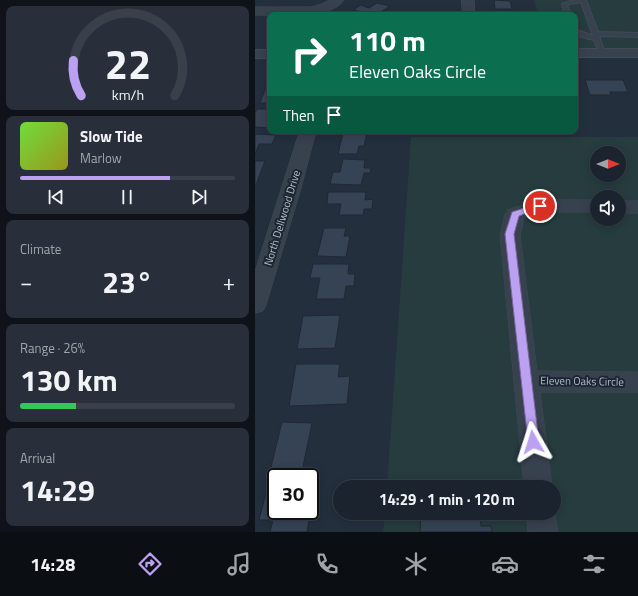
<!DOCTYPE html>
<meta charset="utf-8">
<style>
body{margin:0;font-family:"Titillium Web",sans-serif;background:#282f3a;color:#f1f3f6;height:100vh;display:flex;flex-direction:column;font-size:15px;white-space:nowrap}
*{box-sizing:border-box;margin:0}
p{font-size:13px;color:#a0a4aa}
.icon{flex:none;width:22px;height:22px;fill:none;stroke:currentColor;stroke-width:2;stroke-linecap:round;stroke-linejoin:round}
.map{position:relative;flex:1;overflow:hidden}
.drawer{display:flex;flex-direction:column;gap:6px;padding:6px;background:#0f1319;width:255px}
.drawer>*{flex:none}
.guide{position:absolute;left:12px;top:12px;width:311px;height:122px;border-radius:8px;box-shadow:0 2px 10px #0003,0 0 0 1px #39404a;background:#0b6e4f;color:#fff;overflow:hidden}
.needle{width:26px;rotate:90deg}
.buttons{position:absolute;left:335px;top:146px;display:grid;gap:8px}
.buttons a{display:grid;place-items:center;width:36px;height:36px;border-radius:50%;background:#1b232e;box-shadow:0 2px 10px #0003,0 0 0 1px #39404a;font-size:20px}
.speed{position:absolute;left:12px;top:468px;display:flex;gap:8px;font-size:20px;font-weight:700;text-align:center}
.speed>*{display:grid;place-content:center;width:52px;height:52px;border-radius:50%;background:#1b232e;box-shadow:0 2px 10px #0003,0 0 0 1px #39404a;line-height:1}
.speed .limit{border:2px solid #111;border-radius:6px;background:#fff;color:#111}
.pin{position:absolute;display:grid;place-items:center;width:34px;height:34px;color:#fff;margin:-17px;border:2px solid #fff;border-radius:50%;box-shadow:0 1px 4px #0007}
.me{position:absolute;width:44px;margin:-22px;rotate:354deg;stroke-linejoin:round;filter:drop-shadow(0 0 3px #0008)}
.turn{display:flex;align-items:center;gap:14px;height:84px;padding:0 16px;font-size:18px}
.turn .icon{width:52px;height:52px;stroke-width:2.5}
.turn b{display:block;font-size:28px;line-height:34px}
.then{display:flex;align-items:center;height:38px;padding:0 16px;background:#0003;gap:8px;font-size:15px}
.big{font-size:30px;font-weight:700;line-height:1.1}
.drawer .widget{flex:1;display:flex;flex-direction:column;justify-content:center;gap:6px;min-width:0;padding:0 14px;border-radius:8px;background:#282f3a}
.drawer .dial{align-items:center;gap:0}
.dial svg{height:104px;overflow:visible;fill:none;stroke:#39404a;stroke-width:7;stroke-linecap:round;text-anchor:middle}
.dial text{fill:#f1f3f6;stroke:none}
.song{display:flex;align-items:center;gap:12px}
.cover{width:48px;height:48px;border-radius:6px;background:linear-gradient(135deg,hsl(100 70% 55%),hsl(60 70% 35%))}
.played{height:4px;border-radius:2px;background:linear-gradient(90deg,#bca0f2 70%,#39404a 70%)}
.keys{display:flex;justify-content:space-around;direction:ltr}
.heat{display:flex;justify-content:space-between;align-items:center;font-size:22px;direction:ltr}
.charge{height:6px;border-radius:3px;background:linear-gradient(90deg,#34c759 26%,#39404a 0)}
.trip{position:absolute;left:78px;top:480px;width:228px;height:40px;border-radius:20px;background:#1b232e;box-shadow:0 2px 10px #0003,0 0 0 1px #39404a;font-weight:700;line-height:40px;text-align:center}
.dock{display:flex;height:64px;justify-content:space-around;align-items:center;background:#0b0e12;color:#a0a4aa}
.dock .icon{width:28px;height:28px}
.dock .selected{color:#bca0f2}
.dock b{font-size:18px;color:#f1f3f6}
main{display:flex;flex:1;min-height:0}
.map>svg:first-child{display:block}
.green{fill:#263c3f;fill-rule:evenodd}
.building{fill:#364354;stroke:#1f2835}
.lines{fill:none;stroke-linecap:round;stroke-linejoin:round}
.service-casing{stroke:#414a57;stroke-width:2}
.minor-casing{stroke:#414a57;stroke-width:1}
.tertiary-casing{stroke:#414a57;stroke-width:2}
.service{fill:#38414e;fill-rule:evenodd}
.minor{fill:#38414e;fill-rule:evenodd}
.tertiary{fill:#38414e;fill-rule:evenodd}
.route{fill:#bca0f2;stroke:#7a689d}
.labels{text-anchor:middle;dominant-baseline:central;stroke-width:4;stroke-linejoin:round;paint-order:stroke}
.street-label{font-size:11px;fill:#b4bcc9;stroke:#1d2633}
</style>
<main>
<section class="drawer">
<div class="widget dial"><svg viewBox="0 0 100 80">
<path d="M14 69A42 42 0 1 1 86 69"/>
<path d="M14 69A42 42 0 0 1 8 42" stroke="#bca0f2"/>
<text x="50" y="56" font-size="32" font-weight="700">22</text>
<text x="50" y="72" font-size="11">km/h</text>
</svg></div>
<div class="widget">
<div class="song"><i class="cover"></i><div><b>Slow Tide</b><p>Marlow</p></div></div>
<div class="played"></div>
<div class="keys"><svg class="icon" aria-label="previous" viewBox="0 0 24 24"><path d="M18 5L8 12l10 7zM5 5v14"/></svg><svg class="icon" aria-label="pause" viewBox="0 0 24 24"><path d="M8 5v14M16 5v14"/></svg><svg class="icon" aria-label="next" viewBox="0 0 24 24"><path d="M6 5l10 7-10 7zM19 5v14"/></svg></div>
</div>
<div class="widget"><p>Climate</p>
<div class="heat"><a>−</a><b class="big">23°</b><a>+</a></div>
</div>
<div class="widget"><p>Range · 26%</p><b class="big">130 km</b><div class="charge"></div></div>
<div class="widget"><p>Arrival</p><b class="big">14:29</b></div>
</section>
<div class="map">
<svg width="383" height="532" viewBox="0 0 383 532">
<rect width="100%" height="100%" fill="#242f3e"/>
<!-- green -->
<g class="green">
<polygon points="279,0 383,0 383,50 320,50 320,15 283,15"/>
<path d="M156 137H383V532H128L130 513H299V487H132ZM342 153H364V175H342ZM342 197H364V219H342Z"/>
</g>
<!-- building -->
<g class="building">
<polygon points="239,0 255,1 257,9 240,9"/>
<polygon points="122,3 135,6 121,15 98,10 106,5 114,8"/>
<polygon points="330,80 368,80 373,92 355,92 356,95 335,95"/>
<polygon points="11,87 15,87 15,103 5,103"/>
<polygon points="2,109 15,109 15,128 0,127 0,113"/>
<polygon points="88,133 112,133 109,146 104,146 102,154 83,154"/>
<polygon points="0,134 21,135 17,144 4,144 0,154"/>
<polygon points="88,159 110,160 109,168 116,168 115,173 109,173 106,185 75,184 78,172 85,172"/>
<polygon points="0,161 10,161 1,185 0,185"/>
<polygon points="73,192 111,192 110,200 118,199 117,209 109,209 108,215 84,215 86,204 72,204"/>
<polygon points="69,228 91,228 89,236 95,236 91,257 62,256"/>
<polygon points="58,264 94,264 93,274 100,274 99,286 91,286 89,299 61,299 65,278 55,278"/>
<polygon points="85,315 80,348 42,349 48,316"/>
<polygon points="41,364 85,364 83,377 95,376 92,404 34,406"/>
<polygon points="27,422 57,423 46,476 14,475"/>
<polygon points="11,493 21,493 21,511 55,511 55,494 58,495 52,532 15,532 18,520 4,520"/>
<polygon points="166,513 225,513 226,526 236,526 237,532 165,532"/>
</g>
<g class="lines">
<!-- service casing -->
<g class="service-casing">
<polygon id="service" points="319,0 331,0 343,32 383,33 383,37 344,36 350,53 345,54 339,40 327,37 320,34 320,29 338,36 326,2 314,4 312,6 315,13 312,15 309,13 307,4"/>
</g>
<!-- minor casing -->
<g class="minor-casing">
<g id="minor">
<path d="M75 0H89C75 21 22 15 0 15V7H56L64 5Z"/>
<polygon points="207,0 219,0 220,15 208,15"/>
<polygon points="45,131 61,131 46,188 11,305 8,311 0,313 0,272"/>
<polygon points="285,200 342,200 342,212 286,212 269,218 265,235 282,371 383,372 383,392 285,392 297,487 269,487 245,235 250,214 253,210"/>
<rect x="364" y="201" width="19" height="12"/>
<polygon points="299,509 303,532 273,532 271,513 299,513"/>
</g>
</g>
<!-- tertiary casing -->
<g class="tertiary-casing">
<g id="tertiary">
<rect x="320" y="49" width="63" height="8"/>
<rect x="0" y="50" width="15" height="8"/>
</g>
</g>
<!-- service -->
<use href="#service" class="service"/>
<!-- minor -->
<use href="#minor" class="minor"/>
<!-- tertiary -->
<use href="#tertiary" class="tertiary"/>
</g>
<!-- route -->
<polygon class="route" points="285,203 288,204 290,206 288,207 264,216 259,234 284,442 283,445 278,447 274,445 273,442 250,234 257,212"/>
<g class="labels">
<!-- street labels -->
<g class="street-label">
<text transform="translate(27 218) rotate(-73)">North Dellwood Drive</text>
<text transform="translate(327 381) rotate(1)">Eleven Oaks Circle</text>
</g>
</g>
</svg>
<div class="buttons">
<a><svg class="needle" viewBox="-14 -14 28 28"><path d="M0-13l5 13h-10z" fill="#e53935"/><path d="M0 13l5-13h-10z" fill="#a0a4aa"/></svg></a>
<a><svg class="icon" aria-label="sound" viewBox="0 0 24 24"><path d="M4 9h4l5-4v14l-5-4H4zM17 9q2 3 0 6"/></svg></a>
</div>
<div class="speed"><div class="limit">30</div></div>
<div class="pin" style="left:285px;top:206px;background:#d93025"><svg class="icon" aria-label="arrive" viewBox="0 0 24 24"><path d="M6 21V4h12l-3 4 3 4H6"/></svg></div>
<svg class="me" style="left:278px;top:442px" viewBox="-20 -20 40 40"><path d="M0-17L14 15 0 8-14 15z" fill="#bca0f2" stroke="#fff" stroke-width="4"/></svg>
<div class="trip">14:29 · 1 min · 120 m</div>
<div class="guide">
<div class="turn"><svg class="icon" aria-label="right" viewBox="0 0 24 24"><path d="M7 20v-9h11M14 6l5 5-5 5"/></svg><div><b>110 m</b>Eleven Oaks Circle</div></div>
<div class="then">Then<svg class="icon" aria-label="arrive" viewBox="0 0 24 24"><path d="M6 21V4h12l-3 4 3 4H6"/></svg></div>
</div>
</div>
</main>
<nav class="dock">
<b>14:28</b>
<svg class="icon selected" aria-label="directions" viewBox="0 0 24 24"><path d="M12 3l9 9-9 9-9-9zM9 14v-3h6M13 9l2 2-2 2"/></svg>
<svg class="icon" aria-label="music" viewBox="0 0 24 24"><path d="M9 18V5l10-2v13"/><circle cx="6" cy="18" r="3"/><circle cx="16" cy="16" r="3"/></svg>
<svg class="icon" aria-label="phone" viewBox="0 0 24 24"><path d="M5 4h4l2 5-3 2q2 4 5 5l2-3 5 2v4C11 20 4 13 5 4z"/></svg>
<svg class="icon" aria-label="climate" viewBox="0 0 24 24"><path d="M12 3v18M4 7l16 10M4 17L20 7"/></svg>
<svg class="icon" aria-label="car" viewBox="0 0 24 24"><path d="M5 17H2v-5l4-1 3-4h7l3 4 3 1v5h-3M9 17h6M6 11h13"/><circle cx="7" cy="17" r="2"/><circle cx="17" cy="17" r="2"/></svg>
<svg class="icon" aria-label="filters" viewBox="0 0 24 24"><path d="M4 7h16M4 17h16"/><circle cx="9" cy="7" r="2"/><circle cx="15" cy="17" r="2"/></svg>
</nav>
